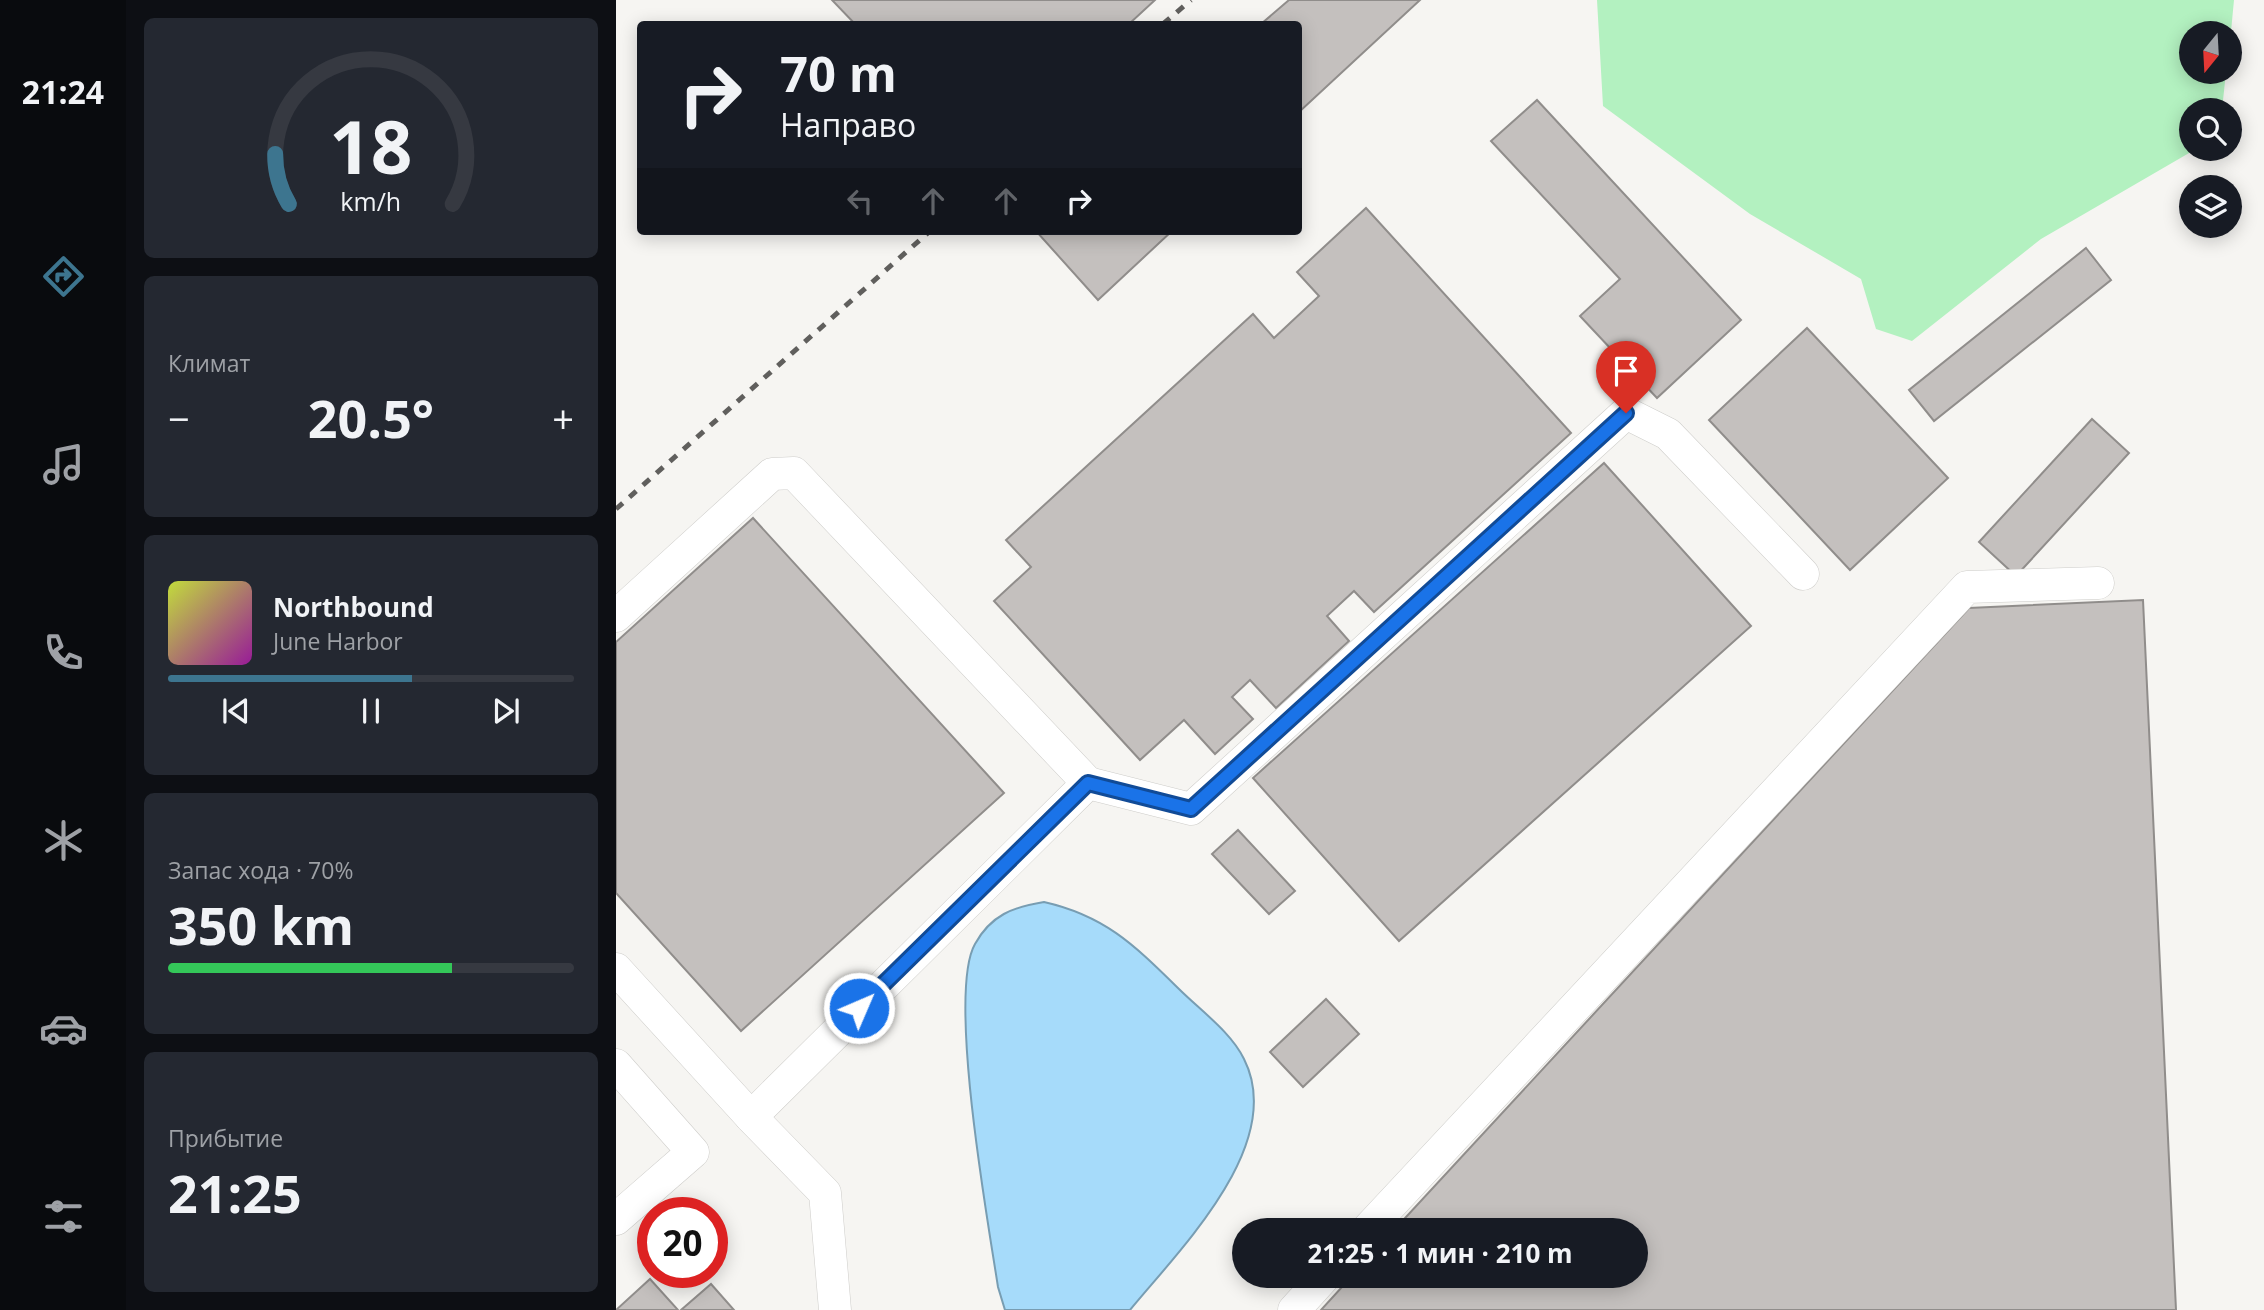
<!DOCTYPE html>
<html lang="ru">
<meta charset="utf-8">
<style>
body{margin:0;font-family:"Open Sans",sans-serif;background:#242831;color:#f1f3f6;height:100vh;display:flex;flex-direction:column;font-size:26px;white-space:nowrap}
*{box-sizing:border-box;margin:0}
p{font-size:23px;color:#9ea1a6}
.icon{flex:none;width:38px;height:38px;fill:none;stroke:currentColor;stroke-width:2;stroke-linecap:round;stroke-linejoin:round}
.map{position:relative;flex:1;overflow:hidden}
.panel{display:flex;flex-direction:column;gap:18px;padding:18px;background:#0d0f14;width:490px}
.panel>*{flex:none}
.guide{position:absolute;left:21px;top:21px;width:665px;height:214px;border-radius:7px;box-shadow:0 4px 18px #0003;background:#171b24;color:#f1f3f6;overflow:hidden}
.needle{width:46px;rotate:198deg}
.fabs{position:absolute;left:1563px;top:21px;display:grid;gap:14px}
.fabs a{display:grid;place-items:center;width:63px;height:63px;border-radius:50%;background:#171b24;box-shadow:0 4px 18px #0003;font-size:35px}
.speed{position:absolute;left:21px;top:1197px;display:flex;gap:14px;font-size:35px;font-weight:700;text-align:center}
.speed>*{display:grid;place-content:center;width:91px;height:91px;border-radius:50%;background:#171b24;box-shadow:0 4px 18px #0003;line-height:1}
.speed .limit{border:10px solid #d22;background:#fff;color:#111}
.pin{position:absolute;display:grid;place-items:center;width:60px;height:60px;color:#fff;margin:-72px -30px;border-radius:50% 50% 50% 0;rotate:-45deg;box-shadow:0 0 7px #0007}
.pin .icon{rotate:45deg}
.me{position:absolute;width:77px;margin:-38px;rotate:45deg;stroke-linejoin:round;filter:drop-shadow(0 0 5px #0008)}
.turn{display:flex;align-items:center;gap:24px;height:147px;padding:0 28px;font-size:32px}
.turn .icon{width:91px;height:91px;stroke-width:2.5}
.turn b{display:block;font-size:49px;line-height:60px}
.lanes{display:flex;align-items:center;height:66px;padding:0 28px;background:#0003;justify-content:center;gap:35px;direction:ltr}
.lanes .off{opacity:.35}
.big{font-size:52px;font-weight:700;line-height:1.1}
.panel .widget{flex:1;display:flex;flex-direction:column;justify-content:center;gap:10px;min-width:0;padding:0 24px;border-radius:10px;background:#242831}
.panel .dial{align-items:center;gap:0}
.dial svg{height:182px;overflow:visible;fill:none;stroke:#363941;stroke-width:7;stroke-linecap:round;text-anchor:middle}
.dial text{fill:#f1f3f6;stroke:none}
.song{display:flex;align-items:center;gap:21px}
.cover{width:84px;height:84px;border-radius:10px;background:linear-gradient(135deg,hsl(70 70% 55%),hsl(300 70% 35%))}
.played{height:7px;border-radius:4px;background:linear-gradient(90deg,#3d758f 60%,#363941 60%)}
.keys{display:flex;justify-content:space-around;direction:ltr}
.heat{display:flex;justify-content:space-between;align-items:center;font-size:38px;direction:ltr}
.charge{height:10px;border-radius:5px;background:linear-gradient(90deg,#34c759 70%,#363941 0)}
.trip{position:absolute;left:616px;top:1218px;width:416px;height:70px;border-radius:35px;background:#171b24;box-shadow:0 4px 18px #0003;font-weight:700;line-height:70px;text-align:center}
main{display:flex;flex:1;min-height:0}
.menu{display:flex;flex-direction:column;width:126px;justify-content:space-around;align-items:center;background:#090b0e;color:#9ea1a6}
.menu .icon{width:49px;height:49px}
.menu .on{color:#3d758f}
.menu b{font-size:32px;color:#f1f3f6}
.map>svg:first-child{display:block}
.green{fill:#b3f1c0}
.water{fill:#a6dbfa;stroke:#789db2;stroke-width:2}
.building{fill:#c4c0be;stroke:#908d8b;stroke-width:2}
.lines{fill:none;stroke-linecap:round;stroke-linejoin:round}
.minor-casing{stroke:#cecdca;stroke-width:33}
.minor{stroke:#fff;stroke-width:32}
.rail{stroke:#605f5d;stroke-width:5;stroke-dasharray:9 9;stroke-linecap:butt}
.route-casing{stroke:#114b97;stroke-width:18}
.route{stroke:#1a73e8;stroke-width:12}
</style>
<main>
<nav class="menu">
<b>21:24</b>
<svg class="icon on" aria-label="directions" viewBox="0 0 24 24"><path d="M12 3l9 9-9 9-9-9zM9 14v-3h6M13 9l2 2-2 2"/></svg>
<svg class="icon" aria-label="music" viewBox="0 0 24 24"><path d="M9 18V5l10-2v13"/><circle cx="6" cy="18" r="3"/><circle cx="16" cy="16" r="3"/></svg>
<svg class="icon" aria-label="phone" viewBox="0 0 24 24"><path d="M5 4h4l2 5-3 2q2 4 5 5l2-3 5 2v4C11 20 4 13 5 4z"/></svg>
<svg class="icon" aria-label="climate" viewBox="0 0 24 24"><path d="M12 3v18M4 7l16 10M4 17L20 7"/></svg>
<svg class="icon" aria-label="car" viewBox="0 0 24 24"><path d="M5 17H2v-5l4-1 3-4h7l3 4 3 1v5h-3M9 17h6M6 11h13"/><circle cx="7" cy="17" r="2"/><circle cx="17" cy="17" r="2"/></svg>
<svg class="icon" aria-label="filters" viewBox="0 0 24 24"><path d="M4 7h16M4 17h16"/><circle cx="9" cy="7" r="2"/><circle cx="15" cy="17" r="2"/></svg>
</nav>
<section class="panel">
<div class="widget dial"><svg viewBox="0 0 100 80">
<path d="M14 69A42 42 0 1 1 86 69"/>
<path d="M14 69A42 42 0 0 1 8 47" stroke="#3d758f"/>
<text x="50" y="56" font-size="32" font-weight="700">18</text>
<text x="50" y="72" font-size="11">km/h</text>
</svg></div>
<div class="widget"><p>Климат</p>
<div class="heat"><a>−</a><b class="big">20.5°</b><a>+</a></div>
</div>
<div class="widget">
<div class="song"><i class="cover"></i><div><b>Northbound</b><p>June Harbor</p></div></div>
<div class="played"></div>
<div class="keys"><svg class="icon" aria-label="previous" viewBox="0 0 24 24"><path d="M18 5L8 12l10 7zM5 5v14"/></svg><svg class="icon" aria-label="pause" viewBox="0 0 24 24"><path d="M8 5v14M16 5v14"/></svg><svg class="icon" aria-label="next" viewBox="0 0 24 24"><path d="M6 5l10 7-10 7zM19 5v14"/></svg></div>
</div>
<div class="widget"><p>Запас хода · 70%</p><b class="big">350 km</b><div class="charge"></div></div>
<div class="widget"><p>Прибытие</p><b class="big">21:25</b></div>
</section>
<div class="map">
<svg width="1648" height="1310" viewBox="0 0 1648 1310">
<rect width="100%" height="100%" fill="#f6f5f2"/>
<!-- green -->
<polygon class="green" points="981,0 1618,0 1614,42 1614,33 1575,33 1575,72 1610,72 1606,110 1575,110 1575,149 1580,149 1425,239 1296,341 1260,329 1245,279 1134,214 987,106"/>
<!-- water -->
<path class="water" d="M428 902C490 916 519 946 563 989 584 1010 615 1032 628 1059 671 1144 564 1249 514 1310H389L382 1287C372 1222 331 993 359 944 375 915 397 907 428 902Z"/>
<!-- building -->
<g class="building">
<polygon points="216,0 539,0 513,24 239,24"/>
<polygon points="673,0 804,0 682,113 682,24 645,24"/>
<polygon points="921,100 1125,320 1041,398 964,316 1004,279 875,141"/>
<polygon points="750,208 955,433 758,612 738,591 711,616 733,641 660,708 634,680 616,697 637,719 599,754 568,720 524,760 378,601 415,567 390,540 637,314 658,338 703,296 681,272"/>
<polygon points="420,231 556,231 482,300"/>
<polygon points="1470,248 1495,280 1318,421 1293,390"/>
<polygon points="1191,328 1332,478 1234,570 1093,420"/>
<polygon points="1476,419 1513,453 1400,576 1363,542"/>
<polygon points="988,463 1135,626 783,941 637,778"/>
<polygon points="137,518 388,793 125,1031 0,893 0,642"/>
<polygon points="1527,600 1560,1310 705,1310 736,1276 1020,1276 1020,1230 778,1230 1353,608"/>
<polygon points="622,830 679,891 653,914 596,854"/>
<polygon points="710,999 743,1034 687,1087 654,1052"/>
<polygon points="34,1279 62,1310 0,1310"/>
<polygon points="95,1284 118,1310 65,1310"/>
</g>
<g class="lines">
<!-- minor casing -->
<g class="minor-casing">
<g id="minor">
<polyline points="0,616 156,474 178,473 472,783"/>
<polyline points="0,969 135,1117 209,1193 219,1310"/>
<polyline points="0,1065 77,1152 0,1219"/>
<polyline points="135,1117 472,783 575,809 1010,413 1052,434 1187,574"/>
<polyline points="751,1230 1351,587 1482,583"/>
<polyline points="678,1310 709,1276"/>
</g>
</g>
<!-- minor -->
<use href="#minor" class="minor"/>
<!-- rail -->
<g class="rail">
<polyline points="547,24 575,0"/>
<polyline points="0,509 314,231"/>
</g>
</g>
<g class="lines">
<!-- route casing -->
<g class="route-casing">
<polyline id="route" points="243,1008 472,783 575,809 1010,413"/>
</g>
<!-- route -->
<use href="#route" class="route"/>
</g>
</svg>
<div class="fabs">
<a><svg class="needle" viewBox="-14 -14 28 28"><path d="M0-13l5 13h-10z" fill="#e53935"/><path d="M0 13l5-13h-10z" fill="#9ea1a6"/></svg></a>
<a><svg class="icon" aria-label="search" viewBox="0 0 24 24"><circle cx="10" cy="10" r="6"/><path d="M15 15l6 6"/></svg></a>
<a><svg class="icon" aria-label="layers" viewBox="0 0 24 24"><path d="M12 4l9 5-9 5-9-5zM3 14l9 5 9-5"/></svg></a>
</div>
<div class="speed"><div class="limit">20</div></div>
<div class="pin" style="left:1010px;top:413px;background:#d93025"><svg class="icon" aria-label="arrive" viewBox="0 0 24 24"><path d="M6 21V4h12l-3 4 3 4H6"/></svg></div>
<svg class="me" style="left:243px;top:1008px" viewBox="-20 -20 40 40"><circle r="17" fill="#1a73e8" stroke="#fff" stroke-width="3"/><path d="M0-11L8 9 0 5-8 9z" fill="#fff"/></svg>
<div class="trip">21:25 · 1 мин · 210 m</div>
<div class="guide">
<div class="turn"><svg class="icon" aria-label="right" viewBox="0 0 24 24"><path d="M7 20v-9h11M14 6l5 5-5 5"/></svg><div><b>70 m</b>Направо</div></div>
<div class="lanes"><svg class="icon off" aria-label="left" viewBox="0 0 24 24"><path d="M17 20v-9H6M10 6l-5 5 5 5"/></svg><svg class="icon off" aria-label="ahead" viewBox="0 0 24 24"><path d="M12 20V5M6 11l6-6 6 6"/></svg><svg class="icon off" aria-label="ahead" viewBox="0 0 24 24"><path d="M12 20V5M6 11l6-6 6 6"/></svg><svg class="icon" aria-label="right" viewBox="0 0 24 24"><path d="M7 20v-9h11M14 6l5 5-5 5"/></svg></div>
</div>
</div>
</main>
